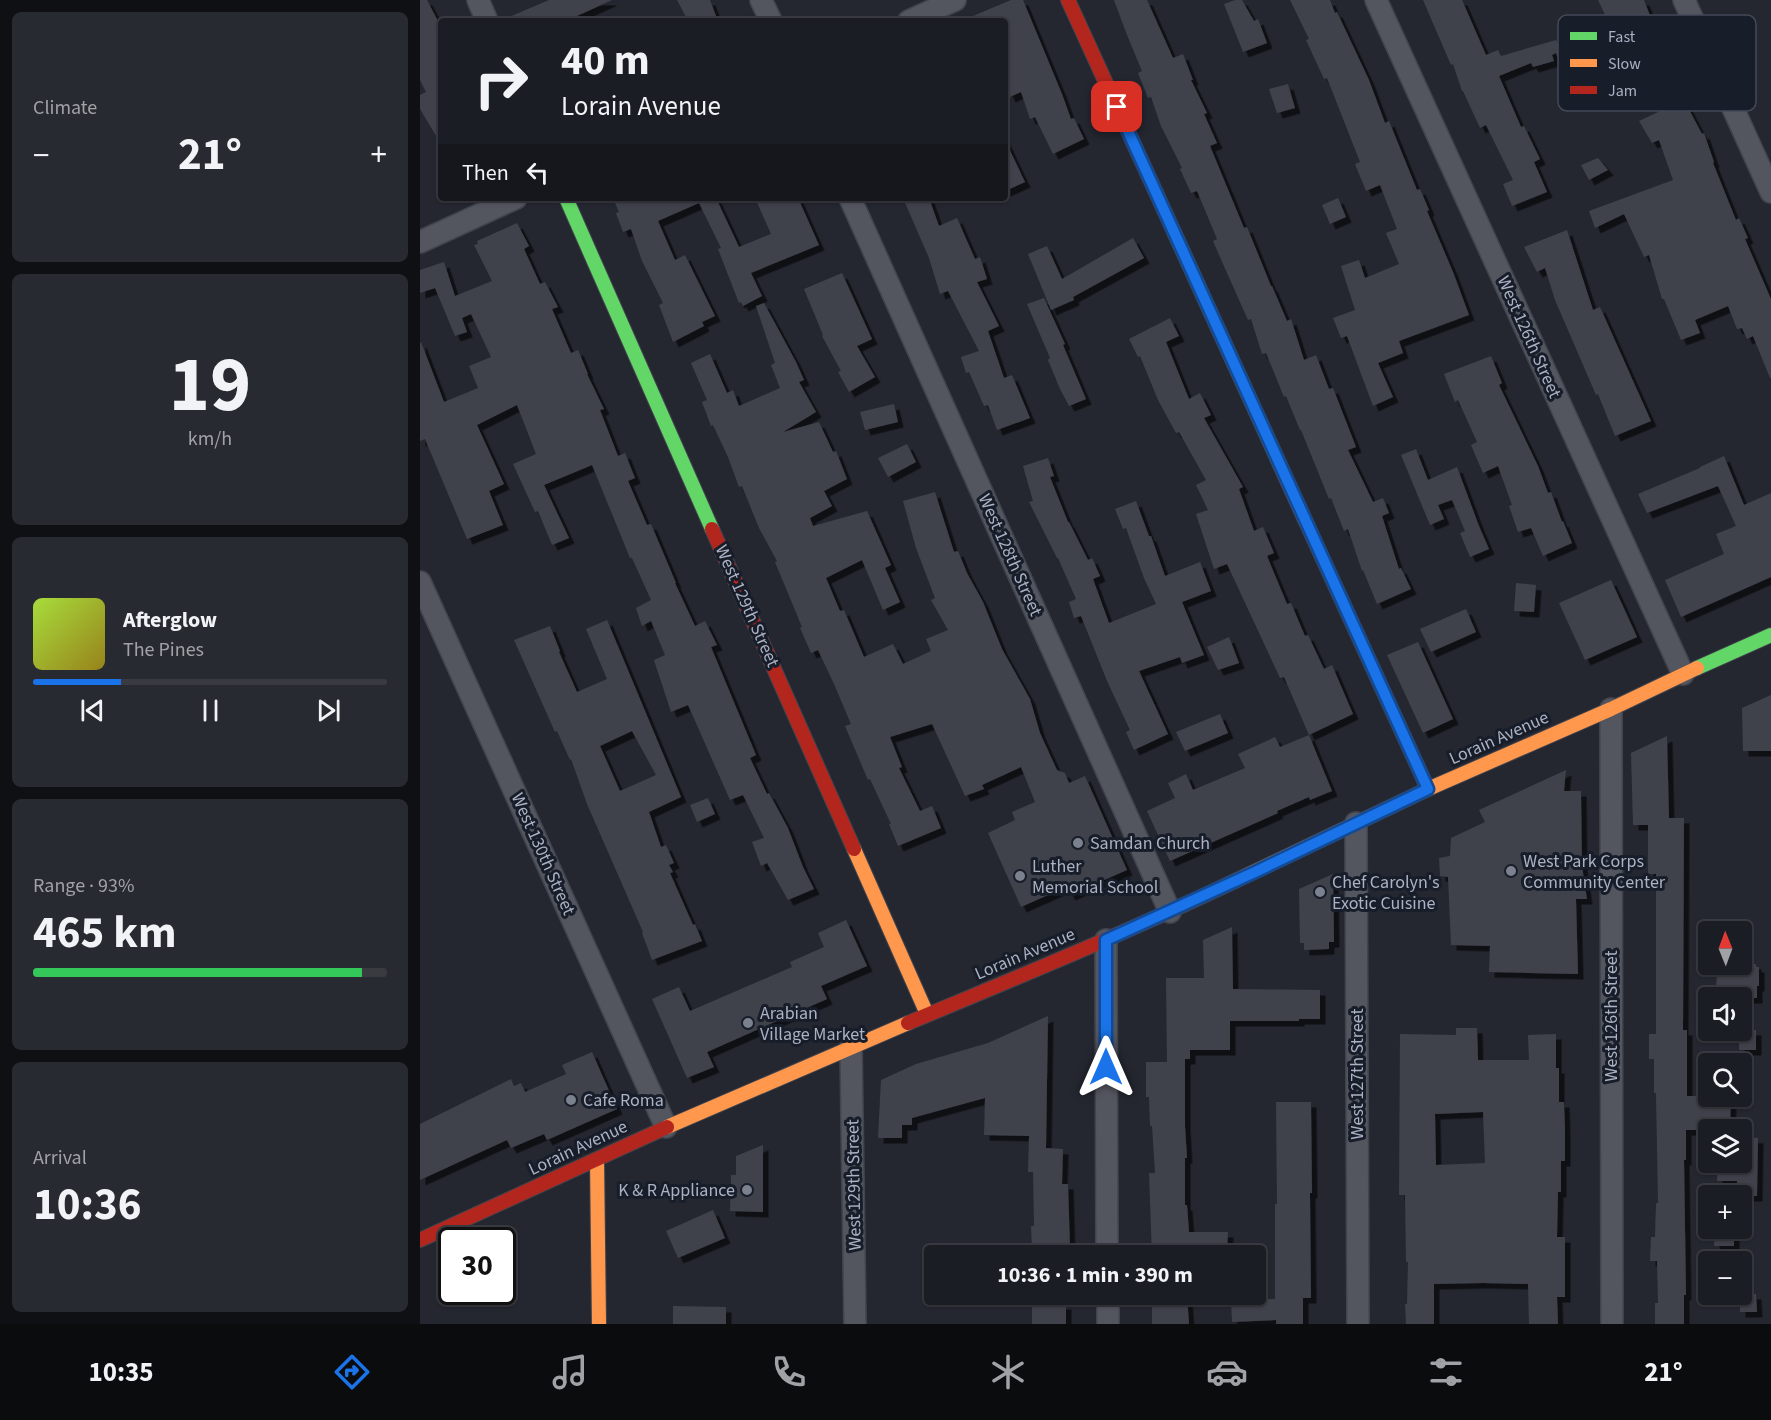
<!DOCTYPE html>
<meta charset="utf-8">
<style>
body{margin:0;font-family:"Source Sans 3",sans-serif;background:#282a31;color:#f1f3f6;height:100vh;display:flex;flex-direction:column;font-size:22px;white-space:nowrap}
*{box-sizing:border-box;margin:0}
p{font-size:20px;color:#a0a2a6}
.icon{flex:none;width:33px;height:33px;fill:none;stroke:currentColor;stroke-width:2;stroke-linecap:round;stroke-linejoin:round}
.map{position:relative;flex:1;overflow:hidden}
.sheet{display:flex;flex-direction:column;gap:12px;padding:12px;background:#0f1014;width:420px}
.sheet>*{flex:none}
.guide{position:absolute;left:18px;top:18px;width:570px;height:183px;border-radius:6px;box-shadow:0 2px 4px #0004,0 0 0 2px #393b41;background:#1b1d24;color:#f1f3f6;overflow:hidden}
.needle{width:39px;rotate:359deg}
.fabs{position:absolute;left:1278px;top:921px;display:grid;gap:12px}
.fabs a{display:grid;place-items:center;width:54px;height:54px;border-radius:6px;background:#1b1d24;box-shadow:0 2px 4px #0004,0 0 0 2px #393b41;font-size:30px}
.speed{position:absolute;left:18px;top:1227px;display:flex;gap:12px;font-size:30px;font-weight:700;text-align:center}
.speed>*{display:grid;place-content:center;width:78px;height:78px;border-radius:50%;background:#1b1d24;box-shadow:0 2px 4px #0004,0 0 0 2px #393b41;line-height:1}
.speed .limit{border:3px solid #111;border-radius:9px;background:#fff;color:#111}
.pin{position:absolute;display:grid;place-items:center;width:51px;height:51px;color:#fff;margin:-26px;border-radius:12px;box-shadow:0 3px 9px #0006}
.me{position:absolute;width:66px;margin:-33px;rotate:0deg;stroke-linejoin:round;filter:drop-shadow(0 0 4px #0008)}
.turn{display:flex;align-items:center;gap:21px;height:126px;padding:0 24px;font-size:27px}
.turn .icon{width:78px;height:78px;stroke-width:2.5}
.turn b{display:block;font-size:42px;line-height:51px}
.then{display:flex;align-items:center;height:57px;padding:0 24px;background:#0003;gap:12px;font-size:22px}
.big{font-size:45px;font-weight:700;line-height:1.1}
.sheet .card{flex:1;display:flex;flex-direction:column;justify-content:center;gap:9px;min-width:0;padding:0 21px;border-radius:9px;background:#282a31}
.sheet .dial{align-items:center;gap:0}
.dial b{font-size:78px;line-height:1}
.song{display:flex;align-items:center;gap:18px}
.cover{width:72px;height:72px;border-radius:9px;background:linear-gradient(135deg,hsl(80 70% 55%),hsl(50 70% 35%))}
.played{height:6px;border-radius:3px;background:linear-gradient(90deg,#1a73e8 25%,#393b41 25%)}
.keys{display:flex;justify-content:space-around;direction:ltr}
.heat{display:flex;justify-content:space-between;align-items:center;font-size:33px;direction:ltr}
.charge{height:9px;border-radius:4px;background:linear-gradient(90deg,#34c759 93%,#393b41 0)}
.trip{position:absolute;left:504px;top:1245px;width:342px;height:60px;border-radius:6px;background:#1b1d24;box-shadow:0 2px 4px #0004,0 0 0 2px #393b41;font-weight:700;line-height:60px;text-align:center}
.dock{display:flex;height:96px;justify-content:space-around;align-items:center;background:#0b0c0e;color:#a0a2a6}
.dock .icon{width:42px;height:42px}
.dock .on{color:#1a73e8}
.dock b{font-size:27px;color:#f1f3f6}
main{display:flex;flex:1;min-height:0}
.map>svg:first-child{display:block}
.building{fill:#3f424b;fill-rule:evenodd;filter:url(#shadow)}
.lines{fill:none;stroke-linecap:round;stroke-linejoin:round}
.street-casing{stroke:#41444d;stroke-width:24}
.fast-casing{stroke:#41444d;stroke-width:16}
.slow-casing{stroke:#41444d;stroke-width:16}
.jam-casing{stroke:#41444d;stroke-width:16}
.street{stroke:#53565f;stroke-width:21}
.fast{stroke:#63d668;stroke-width:14}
.slow{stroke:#ff974d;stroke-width:14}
.jam{stroke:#b3261e;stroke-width:14}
.route-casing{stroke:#114b97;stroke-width:15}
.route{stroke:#1a73e8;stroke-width:10}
.poi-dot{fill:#7c8190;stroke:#181d2a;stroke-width:2}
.labels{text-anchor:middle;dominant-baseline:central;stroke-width:6;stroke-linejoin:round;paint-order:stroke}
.street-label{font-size:18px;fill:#acb1c3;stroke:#181d2a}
.poi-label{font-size:18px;fill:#acb1c3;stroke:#181d2a;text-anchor:start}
.key{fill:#181d2a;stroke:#444958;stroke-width:1.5}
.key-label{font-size:16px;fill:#acb1c3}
</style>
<main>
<section class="sheet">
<div class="card"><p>Climate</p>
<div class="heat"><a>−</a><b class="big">21°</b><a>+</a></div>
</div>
<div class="card dial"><b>19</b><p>km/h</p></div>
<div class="card">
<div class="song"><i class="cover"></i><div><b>Afterglow</b><p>The Pines</p></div></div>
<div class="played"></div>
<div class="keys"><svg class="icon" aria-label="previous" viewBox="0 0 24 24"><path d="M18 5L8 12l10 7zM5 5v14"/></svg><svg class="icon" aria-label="pause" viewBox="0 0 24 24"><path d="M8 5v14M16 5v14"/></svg><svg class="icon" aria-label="next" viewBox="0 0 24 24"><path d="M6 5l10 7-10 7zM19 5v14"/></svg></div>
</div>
<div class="card"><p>Range · 93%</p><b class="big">465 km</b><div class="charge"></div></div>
<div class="card"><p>Arrival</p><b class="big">10:36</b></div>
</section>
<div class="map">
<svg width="1351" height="1324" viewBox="0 0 1351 1324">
<defs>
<filter id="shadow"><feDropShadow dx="5.5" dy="5.5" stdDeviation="0" flood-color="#0009"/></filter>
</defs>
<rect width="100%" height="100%" fill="#242730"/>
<!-- building -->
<g class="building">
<polygon points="0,0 7,0 21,27 21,144 0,109 0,95 6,92 0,80"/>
<polygon points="129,0 192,0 146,21 80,21"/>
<polygon points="257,0 290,0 298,21 268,21"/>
<polygon points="591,0 603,0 642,94 651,119 654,118 664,139 633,154 615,117 610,119 601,92 590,97 585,86 585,21 541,21"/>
<polygon points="694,0 727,0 753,58 763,54 773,80 771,80 787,113 784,114 797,143 790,146 824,228 827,227 851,286 852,286 867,321 871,319 884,360 896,355 909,389 913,388 936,447 928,450 953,502 963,498 969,513 962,516 979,569 981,568 991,589 957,604 943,570 942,571 928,529 924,531 911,498 909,499 881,430 880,430 866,396 864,397 846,353 842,354 831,319 828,320 803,264 793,241 797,239 777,191 771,193 760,169 762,168 741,126 731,97 728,98 718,73 722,71 707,35"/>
<polygon points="815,0 822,0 834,21 838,19 847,43 823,52 804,4"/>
<polygon points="870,0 910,0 915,13 917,12 949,80 965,123 969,121 997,190 1000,189 1009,210 1007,211 1033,272 1049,315 979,341 983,353 958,363 973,397 953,406 927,336 921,338 913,318 935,310 921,266 939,260 945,278 979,264 966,233 977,229 960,185 946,191 935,164 940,162 907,78 904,79 886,40 889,39"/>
<polygon points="1003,0 1042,0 1066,55 1078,50 1081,56 1136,40 1139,47 1154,40 1173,86 1152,95 1136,53 1132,55 1134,61 1113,67 1111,63 1079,76 1101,127 1104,126 1120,159 1114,162 1127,192 1092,206 1083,184 1093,180 1066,125 1060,128 1043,91 1042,91 1033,64 1031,65"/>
<polygon points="1178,0 1224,0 1244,52 1206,67 1197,44 1199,44"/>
<polygon points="868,84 875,108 857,113 849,89"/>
<polygon points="1264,100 1282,134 1284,133 1294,162 1293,163 1316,220 1319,218 1328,238 1325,239 1351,299 1351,378 1350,378 1333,336 1327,339 1322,328 1317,329 1308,306 1275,320 1280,333 1261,340 1244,299 1242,299 1229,255 1224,257 1204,214 1175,228 1169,211 1253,180 1239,140 1232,143 1219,121"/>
<polygon points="585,140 605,182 585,191"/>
<polygon points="1178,158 1188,170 1169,180 1161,165"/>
<polygon points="193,198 296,198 319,247 351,234 335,198 378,198 399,245 331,273 342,296 323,306 321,302 319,303 298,249 301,248 279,203 238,221 255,260 265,255 295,316 282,322 284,326 253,342 239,305 243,303 222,261 211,229 203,232 196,213 199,212"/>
<polygon points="483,198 509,198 519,226 537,218 555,259 560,257 567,279 557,282 579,326 568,331 584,378 592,375 610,418 577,430 568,405 564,406 549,372 546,373 541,357 559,351 528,291 520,294 509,258"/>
<polygon points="918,198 926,217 910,224 902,205"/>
<polygon points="97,223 109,246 104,249 120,284 125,282 138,307 132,309 151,353 158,350 168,374 167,374 184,409 180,410 198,456 205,453 215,478 208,481 227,525 231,524 256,583 255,583 275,626 285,621 297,645 291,647 336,755 330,758 347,794 349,793 368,828 383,867 394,889 368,900 347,863 341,866 332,842 344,838 323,795 310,800 268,705 251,712 234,660 245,655 231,621 222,626 216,608 231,600 212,558 210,558 172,465 124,485 149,538 132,545 118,511 115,512 93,464 116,454 97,405 57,425 84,484 69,491 83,525 47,539 5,439 0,441 0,343 1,342 24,402 58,388 49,366 71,357 51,314 42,318 47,332 35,336 15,288 0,293 0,270 24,262 35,296 72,281 54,245 58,244 57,241"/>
<polygon points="1147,230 1173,310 1180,307 1231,421 1195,436 1178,394 1176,395 1135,300 1125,268 1117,272 1104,247"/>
<polygon points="713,238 724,258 653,297 654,300 631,310 608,254 627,246 642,279"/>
<polygon points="422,273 452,339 437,346 455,377 429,392 418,372 421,371 402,336 403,335 384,289"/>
<polygon points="624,298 645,344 643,345 666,399 649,406 640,389 628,360 630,358 607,304"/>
<polygon points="344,303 376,362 384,380 379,382 396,412 363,432 399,422 413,452 416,451 427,479 404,491 412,506 390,518 393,526 447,511 471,565 465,568 480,602 463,610 442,560 406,578 420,611 424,610 444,657 473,644 483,664 511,651 506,639 528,630 511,600 515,598 496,548 483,501 515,492 534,552 538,551 547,573 563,602 582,649 610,699 620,733 637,770 645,773 649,783 665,776 707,870 650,895 646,887 601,907 568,833 595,820 592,812 615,802 601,767 562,785 564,789 545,796 512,724 470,737 482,767 479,768 500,811 512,806 521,828 478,846 469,824 471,824 450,779 448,780 425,726 431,724 414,684 398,650 391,653 380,628 382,627 355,562 357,561 339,528 322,486 319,487 308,457 293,425 291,426 282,402 287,400 271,363 290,354 307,393 313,390 319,406 360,388 351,365 355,363 336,306"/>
<polygon points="750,318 759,336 746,342 769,399 780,393 791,415 784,418 823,487 819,489 834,531 843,527 854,553 847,556 867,604 871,603 885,636 888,635 904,669 912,665 933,714 889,735 864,677 860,678 807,564 794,569 776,514 788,510 776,485 786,480 759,432 756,433 738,400 720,356 718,357 709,339"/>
<polygon points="1071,356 1082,383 1079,385 1118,466 1128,493 1131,492 1142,522 1143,521 1152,543 1123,556 1111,528 1098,532 1089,506 1092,505 1078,466 1063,473 1051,445 1057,442 1038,400 1035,402 1024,374"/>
<polygon points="474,404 478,422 445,430 440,412"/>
<polygon points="487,444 496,462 468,477 458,458"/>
<polygon points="996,449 1008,480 1037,467 1059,526 1069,549 1050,557 1040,533 1045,531 1032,500 1018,505 1024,519 1010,525 981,455"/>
<polygon points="1304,456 1324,505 1351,493 1351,577 1261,617 1245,580 1304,554 1296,534 1316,526 1298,486 1227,513 1218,494 1280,468 1280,467"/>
<polygon points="628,458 634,476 630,477 648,522 649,522 668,560 672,558 680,576 673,579 689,623 736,604 724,578 706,528 703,529 695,509 716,501 729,536 731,536 745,576 780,562 791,591 762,602 784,655 762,663 760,657 719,671 748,734 714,750 706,732 710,730 687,681 661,616 654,618 649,602 656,599 638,558 637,558 609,502 613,501 603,466"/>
<polygon points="1191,580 1217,637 1165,660 1139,603"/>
<polygon points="1096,583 1116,585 1114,612 1094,611"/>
<polygon points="1046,609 1056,632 1011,652 1000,629"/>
<path d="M187 620 261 797 229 812 241 847 246 845 254 863 249 865 253 872 250 873 273 925 275 924 282 941 232 960 222 933 223 932 167 804 151 759 150 760 137 731 135 732 94 640 130 626 140 651 139 652 157 692 187 679 166 629ZM212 731 236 775 200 791 180 746Z"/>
<polygon points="809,637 819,663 798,670 787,647"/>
<polygon points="998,642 1033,719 1003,733 967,655"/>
<polygon points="1351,695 1351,751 1323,751 1322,708"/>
<polygon points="800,714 808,733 765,751 756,732"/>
<polygon points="889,735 912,791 890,800 889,797 857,811 858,813 750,861 727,811 755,798 748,783 766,774 773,790 825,768 818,754 855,737 860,747"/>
<polygon points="1247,736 1249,818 1264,818 1263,1030 1267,1030 1267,1096 1311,1096 1310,1130 1266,1130 1266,1160 1264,1160 1266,1295 1264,1295 1264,1324 1235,1324 1235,1303 1238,1303 1237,1261 1230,1261 1231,1237 1235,1237 1236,1203 1238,1203 1236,1093 1234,1093 1234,1059 1229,1059 1229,1034 1236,1034 1236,874 1228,874 1228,825 1213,825 1211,753"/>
<polygon points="1146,770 1144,791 1161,791 1162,866 1167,899 1156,899 1158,974 1069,972 1070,946 1031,945 1028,877 1020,876 1019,858 1030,856 1031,838 1065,822 1059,810"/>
<polygon points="288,798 295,814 277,822 270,805"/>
<polygon points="913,874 914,942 909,942 909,949 884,950 884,943 880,943 879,889"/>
<polygon points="426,920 447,966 401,986 407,999 287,1052 294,1067 267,1078 232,999 259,987 270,1011 372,967 370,962 404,947 398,933"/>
<polygon points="812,927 813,989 900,990 900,1019 879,1019 879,1021 810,1021 810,1050 770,1050 770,1059 765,1059 765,1126 767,1158 765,1158 765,1205 767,1205 769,1232 808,1232 807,1251 770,1251 770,1256 732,1256 729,1173 735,1173 732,1126 730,1126 729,1097 726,1097 726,1062 747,1062 746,978 784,978 783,940"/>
<polygon points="1297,964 1336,964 1336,967 1339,967 1339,986 1337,986 1337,998 1296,998"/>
<polygon points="628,1016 626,1148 643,1149 642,1184 648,1184 650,1248 612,1249 611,1226 614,1226 613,1172 608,1172 609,1136 564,1135 565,1098 492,1118 492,1125 482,1125 482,1138 458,1138 461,1080 496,1064 568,1043"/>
<path d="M1036 1028H1057L1058 1060H1109L1108 1035 1136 1034V1068H1139V1102H1144L1145 1130V1161H1141V1192H1138L1137 1237H1145V1297H1137L1138 1324H1109L1108 1284 1063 1283 1014 1284V1324H986L985 1304H987L988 1262H986L985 1195H979L980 1034 1036 1035ZM1063 1112 1065 1163 1016 1165 1015 1114Z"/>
<rect x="1319" y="1030" width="17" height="20"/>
<polygon points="172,1052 197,1109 127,1140 124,1134 91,1148 87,1140 0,1180 0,1124 91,1079 94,1086 101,1083 105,1092 146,1074 142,1065"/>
<polygon points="856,1102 891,1102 892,1193 890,1193 891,1298 883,1298 883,1324 856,1324 856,1320 812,1322 811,1300 855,1299 855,1204 857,1204"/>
<polygon points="1322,1137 1338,1138 1337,1196 1317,1196 1317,1181 1297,1181 1298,1162 1322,1162"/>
<polygon points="343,1145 343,1212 310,1211 311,1175 316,1175 316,1156"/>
<polygon points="293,1210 305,1238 258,1258 246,1231"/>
<polygon points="1295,1230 1314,1230 1314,1246 1294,1246"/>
<polygon points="732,1294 767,1294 769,1324 732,1324"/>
<polygon points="1320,1294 1336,1294 1337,1312 1320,1312"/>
<rect x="612" y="1304" width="34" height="20"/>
<polygon points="253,1306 306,1307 306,1324 253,1324"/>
</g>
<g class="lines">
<!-- street casing -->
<g class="street-casing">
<g id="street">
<polyline points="58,0 67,21"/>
<polyline points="341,0 351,21"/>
<polyline points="956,0 1263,674"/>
<polyline points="1264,0 1351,192"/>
<polyline points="489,21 535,0"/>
<polyline points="430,198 750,912"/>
<polyline points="0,242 96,198"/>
<polyline points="0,582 246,1127"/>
<polyline points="1191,709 1192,1324"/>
<polyline points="936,823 938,1324"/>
<polyline points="686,940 687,1256"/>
<polyline points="431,1046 435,1324"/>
<polyline points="688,1294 688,1324"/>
</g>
</g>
<!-- fast casing -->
<g class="fast-casing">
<g id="fast">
<polyline points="146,198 292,529"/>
<polyline points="1277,668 1351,635"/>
</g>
</g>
<!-- slow casing -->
<g class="slow-casing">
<g id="slow">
<polyline points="754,232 886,522"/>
<polyline points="434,849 507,1014"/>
<polyline points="815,881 1008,789 1191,709 1277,668"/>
<polyline points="247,1127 488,1023"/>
<polyline points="177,1160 179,1324"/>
</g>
</g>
<!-- jam casing -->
<g class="jam-casing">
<g id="jam">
<polyline points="648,0 754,232"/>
<polyline points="886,522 1008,789"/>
<polyline points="292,529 434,849"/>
<path d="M488 1023C598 977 708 932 815 881"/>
<polyline points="0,1240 247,1127"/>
</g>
</g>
<!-- street -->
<use href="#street" class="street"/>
<!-- fast -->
<use href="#fast" class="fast"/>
<!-- slow -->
<use href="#slow" class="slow"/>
<!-- jam -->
<use href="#jam" class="jam"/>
</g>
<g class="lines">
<!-- route casing -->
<g class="route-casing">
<polyline id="route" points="686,1067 686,940 835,872 1008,789 697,107"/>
</g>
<!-- route -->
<use href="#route" class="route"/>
</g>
<!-- markers -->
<g class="poi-dot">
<circle cx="658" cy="843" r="6"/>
<circle cx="1091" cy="871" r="6"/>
<circle cx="600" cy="876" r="6"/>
<circle cx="900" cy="892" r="6"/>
<circle cx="328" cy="1023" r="6"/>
<circle cx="151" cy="1100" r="6"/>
<circle cx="327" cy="1190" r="6"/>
</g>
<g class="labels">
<!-- street labels -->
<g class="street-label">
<text transform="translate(1109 337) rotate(66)">West 126th Street</text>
<text transform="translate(590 555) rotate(66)">West 128th Street</text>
<text transform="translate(327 606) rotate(66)">West 129th Street</text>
<text transform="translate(1079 738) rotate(-24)">Lorain Avenue</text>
<text transform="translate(123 854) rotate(66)">West 130th Street</text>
<text transform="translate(605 954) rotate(-23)">Lorain Avenue</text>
<text transform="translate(1191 1016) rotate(-90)">West 126th Street</text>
<text transform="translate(937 1074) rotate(-90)">West 127th Street</text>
<text transform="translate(158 1148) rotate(-25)">Lorain Avenue</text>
<text transform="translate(434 1185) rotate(-91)">West 129th Street</text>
</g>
<!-- poi labels -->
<g class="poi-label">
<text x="670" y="843">Samdan Church</text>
<text x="1103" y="861">West Park Corps<tspan x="1103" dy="21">Community Center</tspan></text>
<text x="612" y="866">Luther<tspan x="612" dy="21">Memorial School</tspan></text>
<text x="912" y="882">Chef Carolyn's<tspan x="912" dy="21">Exotic Cuisine</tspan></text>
<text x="340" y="1013">Arabian<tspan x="340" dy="21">Village Market</tspan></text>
<text x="163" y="1100">Cafe Roma</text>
<text x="315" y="1190" text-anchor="end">K &amp; R Appliance</text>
</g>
</g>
<!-- legend -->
<rect x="1138" y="15" width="198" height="96" rx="9" class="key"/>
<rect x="1150" y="32" width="27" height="8" fill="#63d668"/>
<rect x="1150" y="59" width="27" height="8" fill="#ff974d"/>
<rect x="1150" y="86" width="27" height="8" fill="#b3261e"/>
<g class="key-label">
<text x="1188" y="42">Fast</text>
<text x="1188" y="69">Slow</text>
<text x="1188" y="96">Jam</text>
</g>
</svg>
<div class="fabs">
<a><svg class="needle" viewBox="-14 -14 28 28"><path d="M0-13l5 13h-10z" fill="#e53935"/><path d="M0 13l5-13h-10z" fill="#a0a2a6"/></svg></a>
<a><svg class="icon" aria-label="sound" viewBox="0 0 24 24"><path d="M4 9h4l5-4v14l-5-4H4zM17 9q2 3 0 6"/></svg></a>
<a><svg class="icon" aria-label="search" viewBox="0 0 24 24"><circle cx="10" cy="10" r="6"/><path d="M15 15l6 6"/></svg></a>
<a><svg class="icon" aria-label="layers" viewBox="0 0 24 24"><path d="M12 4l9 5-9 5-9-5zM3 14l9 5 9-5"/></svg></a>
<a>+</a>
<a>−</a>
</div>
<div class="speed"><div class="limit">30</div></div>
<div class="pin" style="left:697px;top:107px;background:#d93025"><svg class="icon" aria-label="arrive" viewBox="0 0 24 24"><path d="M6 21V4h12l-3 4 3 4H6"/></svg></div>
<svg class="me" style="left:686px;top:1067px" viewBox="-20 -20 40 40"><path d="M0-17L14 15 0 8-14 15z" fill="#1a73e8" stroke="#fff" stroke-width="4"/></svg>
<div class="trip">10:36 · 1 min · 390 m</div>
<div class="guide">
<div class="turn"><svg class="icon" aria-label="right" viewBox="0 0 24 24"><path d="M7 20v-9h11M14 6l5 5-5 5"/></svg><div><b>40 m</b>Lorain Avenue</div></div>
<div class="then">Then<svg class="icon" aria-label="left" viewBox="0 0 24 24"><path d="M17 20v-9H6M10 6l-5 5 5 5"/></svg></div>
</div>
</div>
</main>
<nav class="dock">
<b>10:35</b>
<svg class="icon on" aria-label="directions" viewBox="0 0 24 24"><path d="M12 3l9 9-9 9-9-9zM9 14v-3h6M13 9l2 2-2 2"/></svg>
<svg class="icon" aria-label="music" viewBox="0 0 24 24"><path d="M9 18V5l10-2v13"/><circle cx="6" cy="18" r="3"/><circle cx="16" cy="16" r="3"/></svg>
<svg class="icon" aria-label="phone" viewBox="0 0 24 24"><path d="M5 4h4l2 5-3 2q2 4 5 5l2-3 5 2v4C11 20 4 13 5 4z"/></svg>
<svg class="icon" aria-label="climate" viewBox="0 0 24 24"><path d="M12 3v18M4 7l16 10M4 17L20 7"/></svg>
<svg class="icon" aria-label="car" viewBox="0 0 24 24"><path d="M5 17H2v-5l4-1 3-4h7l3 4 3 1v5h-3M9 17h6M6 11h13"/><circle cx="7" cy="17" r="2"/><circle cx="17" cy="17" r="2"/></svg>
<svg class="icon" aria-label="filters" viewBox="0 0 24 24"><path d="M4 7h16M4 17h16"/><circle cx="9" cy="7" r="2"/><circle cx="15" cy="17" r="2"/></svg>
<b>21°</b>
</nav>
